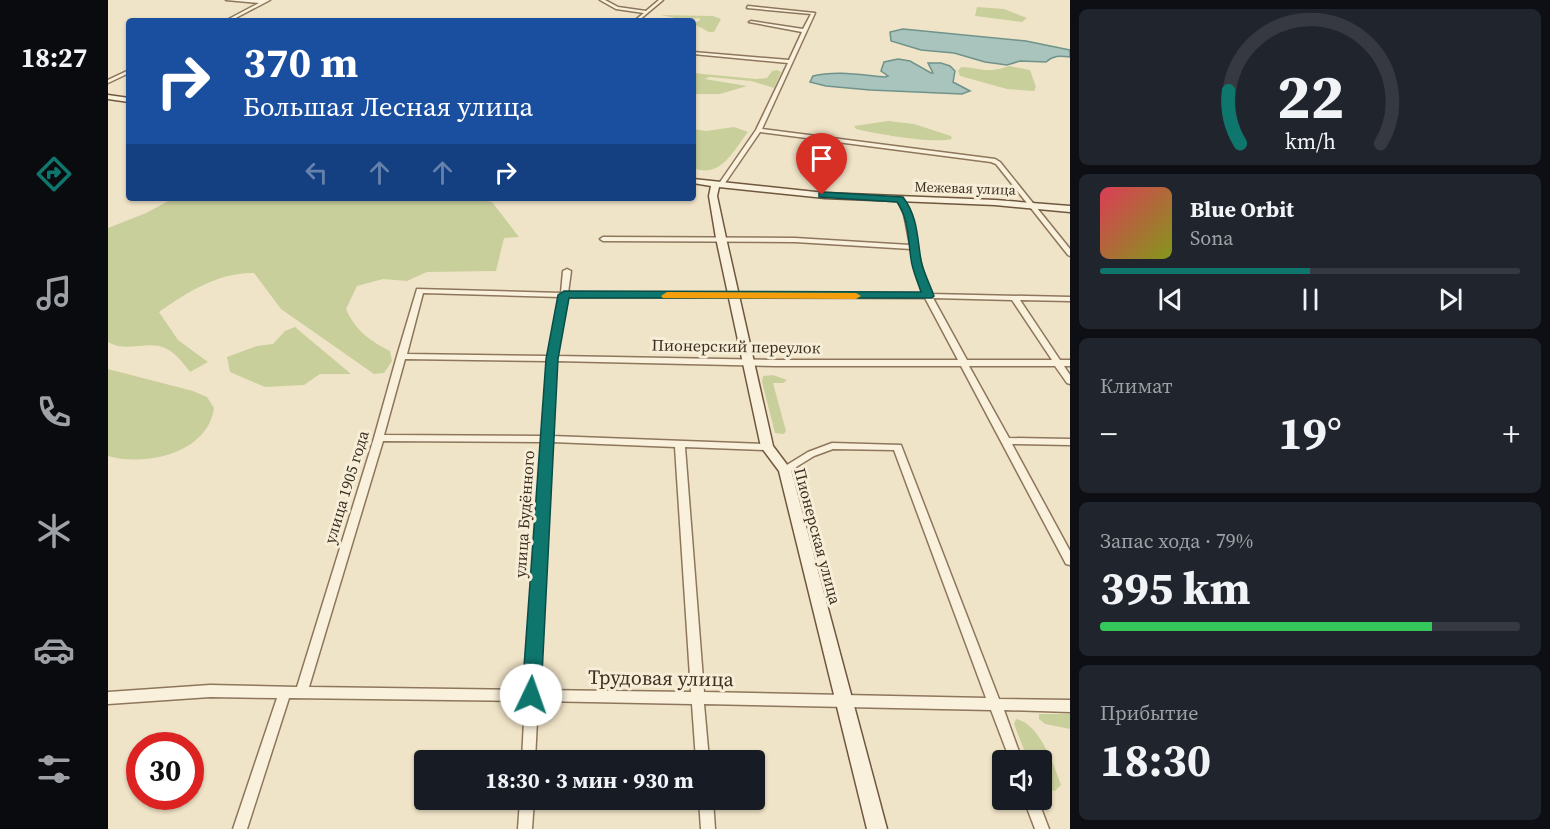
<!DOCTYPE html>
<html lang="ru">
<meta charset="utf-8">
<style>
body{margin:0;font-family:"Source Serif 4",serif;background:#20242c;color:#f1f3f6;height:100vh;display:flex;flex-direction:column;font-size:22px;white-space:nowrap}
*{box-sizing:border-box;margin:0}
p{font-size:20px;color:#9ea1a6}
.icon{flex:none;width:33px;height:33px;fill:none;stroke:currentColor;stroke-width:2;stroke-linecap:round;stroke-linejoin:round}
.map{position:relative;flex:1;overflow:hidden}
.drawer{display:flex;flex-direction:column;gap:9px;padding:9px;background:#0d0f14;width:480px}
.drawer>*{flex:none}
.top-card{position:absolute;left:18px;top:18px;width:570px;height:183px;border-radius:6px;box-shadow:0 2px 4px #0004;background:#1a4fa0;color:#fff;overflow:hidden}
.fabs{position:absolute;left:884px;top:750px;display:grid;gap:12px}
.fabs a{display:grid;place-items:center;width:60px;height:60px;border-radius:6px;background:#171b24;box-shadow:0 2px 4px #0004;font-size:30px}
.speed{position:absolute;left:18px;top:732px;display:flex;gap:12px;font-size:30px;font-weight:700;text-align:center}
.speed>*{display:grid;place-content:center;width:78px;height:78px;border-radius:50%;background:#171b24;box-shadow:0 2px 4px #0004;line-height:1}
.speed .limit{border:9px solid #d22;background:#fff;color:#111}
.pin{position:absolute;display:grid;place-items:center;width:51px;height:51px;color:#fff;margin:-62px -26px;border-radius:50% 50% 50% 0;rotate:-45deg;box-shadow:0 0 6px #0007}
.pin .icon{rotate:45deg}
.me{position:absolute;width:66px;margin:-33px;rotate:3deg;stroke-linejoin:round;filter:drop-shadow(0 0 4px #0008)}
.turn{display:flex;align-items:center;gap:21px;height:126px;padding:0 18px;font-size:27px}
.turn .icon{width:78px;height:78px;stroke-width:2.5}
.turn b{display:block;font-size:42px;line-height:51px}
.lanes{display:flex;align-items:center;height:57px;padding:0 18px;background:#0003;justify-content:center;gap:30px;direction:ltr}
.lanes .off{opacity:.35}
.big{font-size:45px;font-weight:700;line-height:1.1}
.drawer .widget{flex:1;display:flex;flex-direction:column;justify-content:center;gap:9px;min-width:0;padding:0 21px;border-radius:9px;background:#20242c}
.drawer .dial{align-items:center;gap:0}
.dial svg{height:156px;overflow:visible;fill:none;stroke:#363941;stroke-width:7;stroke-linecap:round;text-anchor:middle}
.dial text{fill:#f1f3f6;stroke:none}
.song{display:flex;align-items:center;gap:18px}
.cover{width:72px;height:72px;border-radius:9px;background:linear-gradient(135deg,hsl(350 70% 55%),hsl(70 70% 35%))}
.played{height:6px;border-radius:3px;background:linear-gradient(90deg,#0f766e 50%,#363941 50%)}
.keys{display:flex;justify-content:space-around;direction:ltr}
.heat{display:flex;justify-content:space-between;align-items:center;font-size:33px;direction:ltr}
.charge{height:9px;border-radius:4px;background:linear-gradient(90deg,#34c759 79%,#363941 0)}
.trip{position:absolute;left:306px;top:750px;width:351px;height:60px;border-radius:6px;background:#171b24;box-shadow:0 2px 4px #0004;font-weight:700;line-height:60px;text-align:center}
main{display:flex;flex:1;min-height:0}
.menu{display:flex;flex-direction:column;width:108px;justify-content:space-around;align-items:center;background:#090b0e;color:#9ea1a6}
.menu .icon{width:42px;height:42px}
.menu .on{color:#0f766e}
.menu b{font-size:27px;color:#f1f3f6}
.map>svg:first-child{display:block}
.green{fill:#c9cf9b}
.water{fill:#a9c4bc;stroke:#6f938a;stroke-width:1.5}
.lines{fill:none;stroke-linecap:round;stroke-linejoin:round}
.street-casing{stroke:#8d765c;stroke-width:3}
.secondary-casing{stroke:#6f573f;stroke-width:3}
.street{fill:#faf1dc;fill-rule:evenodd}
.secondary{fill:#faf1dc;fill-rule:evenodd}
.route{fill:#0f766e;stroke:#0a4d48;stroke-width:1.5}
.slow{fill:#f59e0b}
.labels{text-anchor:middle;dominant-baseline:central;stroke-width:6;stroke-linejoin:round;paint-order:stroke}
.far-street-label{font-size:14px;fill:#3d2e20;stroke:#f7eed8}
.street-label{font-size:16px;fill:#3d2e20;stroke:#f7eed8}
.near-street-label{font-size:20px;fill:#3d2e20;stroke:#f7eed8}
</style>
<main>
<nav class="menu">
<b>18:27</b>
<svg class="icon on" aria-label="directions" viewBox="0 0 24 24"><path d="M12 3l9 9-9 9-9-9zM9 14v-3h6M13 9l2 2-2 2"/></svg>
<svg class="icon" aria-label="music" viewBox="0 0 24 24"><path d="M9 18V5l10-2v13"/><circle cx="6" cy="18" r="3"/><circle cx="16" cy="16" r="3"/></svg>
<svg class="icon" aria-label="phone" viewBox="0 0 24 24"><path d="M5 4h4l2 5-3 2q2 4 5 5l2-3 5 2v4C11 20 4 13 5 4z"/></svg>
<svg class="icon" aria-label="climate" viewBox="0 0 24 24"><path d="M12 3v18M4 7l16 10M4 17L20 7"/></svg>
<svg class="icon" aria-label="car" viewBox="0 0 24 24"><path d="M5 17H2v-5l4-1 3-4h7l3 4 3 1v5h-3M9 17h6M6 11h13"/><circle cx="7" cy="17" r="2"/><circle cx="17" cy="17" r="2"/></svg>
<svg class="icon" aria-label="filters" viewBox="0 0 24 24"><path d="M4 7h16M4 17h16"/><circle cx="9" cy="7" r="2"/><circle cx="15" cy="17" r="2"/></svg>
</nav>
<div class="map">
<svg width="962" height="829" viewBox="0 0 962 829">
<rect width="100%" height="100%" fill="#f0e4c8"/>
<!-- green -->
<g class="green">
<polygon points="869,7 896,9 919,18 914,22 867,16"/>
<polygon points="553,15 605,16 613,19 606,32 601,32 586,24 592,20 591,18 577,20"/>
<path d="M901 66 922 70 928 87 926 91 899 89 852 76 850 71 853 67C875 68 877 74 901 66Z"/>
<polygon points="669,70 673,72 666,88 643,81 601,77 597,79 639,86 612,94 585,94 585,73 648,79 659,78 664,71"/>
<path d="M780 121 806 124 843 136 844 139C825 144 769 134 748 129L746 126Z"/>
<path d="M626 127 640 132C625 151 613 179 585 168V129L598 131Z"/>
<path d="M66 198H341C354 204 370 198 384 202L411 237 396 238 388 271 319 272 299 281 275 279 249 286 238 309C248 331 261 340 282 351L284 361 276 373 266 374 173 309 146 273C112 272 79 292 51 312L70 340 100 362 82 372C75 363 68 353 57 348 40 340 18 353 0 342V228L38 213Z"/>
<polygon points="187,327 243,374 212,374 196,385 157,387 122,372 119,357 149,346 165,344 177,331"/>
<path d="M0 369 85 391 99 397 106 408C100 453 38 467 0 456Z"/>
<polygon points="665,375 679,380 675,383 665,383 678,431 676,434 667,433 654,382 655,376"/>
<polygon points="931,714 962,714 962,729 937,724 931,719"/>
<path d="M908 719C931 723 946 765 953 785L947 791 933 787V760H920L906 724Z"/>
</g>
<!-- water -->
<g class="water">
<path d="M795 29 918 41 962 50V57C952 56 946 55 938 62L912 61 899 65 877 62 846 53 813 50 783 41 782 32Z"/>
<path d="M790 59 802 61 823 73H825L820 63H833L842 66 847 71 845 82 862 91 854 94 762 90 718 86 702 82 705 76C729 70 753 75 777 77L780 76 773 71 776 62Z"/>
</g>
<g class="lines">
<!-- street casing -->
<g class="street-casing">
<g id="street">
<polygon points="118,0 162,0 122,21 117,21 151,3"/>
<polygon points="492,0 497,0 510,7 538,11 551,0 555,0 530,21 526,21 536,13 508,9"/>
<polygon points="640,6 707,13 654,129 887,159 892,162 962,249 962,256 960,255 888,164 883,162 652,132 615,186 611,186 610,185 648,130 680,63 585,54 585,52 681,60 694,32 641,22 643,21 695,29 703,14 639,8"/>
<polygon points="21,70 21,73 0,83 0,80"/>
<path d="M792 197C807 209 804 231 810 247L809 248 814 268 823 294 962 297V301L912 300 952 360H962V366H956L962 375V384L959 383 947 366H861L901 438 962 439V445L904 444 962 551V565L958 564 853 366H668L448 361 444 436 659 444 664 447 659 450 577 447 596 692 878 698 786 450 725 449 706 456 680 472H674L672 470 674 468 700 452 724 443 793 445 891 699 962 700V712L896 710 914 760H902L883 710 596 704 601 760H588L584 704 430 701 427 760H414L417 701 181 698 139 829H125L169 698 102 697 0 704V692L102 685 189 687 266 438 289 356 309 289 453 293 455 271 459 269 463 271 460 293 815 294 807 268 803 249 687 242 495 241 492 239 495 237 687 238 802 245 796 214 789 199ZM315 293 452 297 440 356 299 354ZM460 297 817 298 850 360H668L449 356ZM825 298 904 300 944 360H859ZM297 359 440 361 435 436 276 435ZM275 441 434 442 418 690 201 687ZM444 442 567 447 583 692 430 690Z"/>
<polygon points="412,800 426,800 424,829 410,829"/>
<polygon points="591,800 605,800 607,829 593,829"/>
<polygon points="916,800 930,800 941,829 927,829"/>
</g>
</g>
<!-- secondary casing -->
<g class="secondary-casing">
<g id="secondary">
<polygon points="0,95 21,98 21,102 0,99"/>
<polygon points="585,179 717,193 887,200 962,206 962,212 887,205 717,198 611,187 609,196 618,238 665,446 683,470 779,829 759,829 671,471 653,447 608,238 601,196 603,186 585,183"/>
</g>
</g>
<!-- street -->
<use href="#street" class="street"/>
<!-- secondary -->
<use href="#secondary" class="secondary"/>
</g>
<!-- route -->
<path class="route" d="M714 192 795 197C810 217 809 237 813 260 815 272 822 284 826 296L824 298H461L450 359 433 695 430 701 423 704 416 701 414 695 438 359 450 295 456 291 813 292C810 282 804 270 803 259 800 240 801 219 789 202L711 197V193Z"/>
<!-- slow -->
<polygon class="slow" points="559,292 748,293 753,296 748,299 555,298 553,296"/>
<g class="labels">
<!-- far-street labels -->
<g class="far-street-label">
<text transform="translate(857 188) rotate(2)">Межевая улица</text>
</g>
<!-- street labels -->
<g class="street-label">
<text transform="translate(628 346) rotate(1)">Пионерский переулок</text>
<text transform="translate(238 487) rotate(-73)">улица 1905 года</text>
<text transform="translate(416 514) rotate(-86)">улица Будённого</text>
<text transform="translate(710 536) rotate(75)">Пионерская улица</text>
</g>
<!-- near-street labels -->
<g class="near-street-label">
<text transform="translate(553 678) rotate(1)">Трудовая улица</text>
</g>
</g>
</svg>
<div class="fabs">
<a><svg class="icon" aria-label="sound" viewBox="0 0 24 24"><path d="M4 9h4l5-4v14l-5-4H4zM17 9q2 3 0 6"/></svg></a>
</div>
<div class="speed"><div class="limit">30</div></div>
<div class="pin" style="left:714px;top:195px;background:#d93025"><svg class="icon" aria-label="arrive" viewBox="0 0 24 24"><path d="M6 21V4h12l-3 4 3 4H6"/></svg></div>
<svg class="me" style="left:423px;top:695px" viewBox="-20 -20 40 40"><circle r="19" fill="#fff"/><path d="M0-13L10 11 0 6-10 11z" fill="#0f766e"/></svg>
<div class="trip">18:30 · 3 мин · 930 m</div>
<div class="top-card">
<div class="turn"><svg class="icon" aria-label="right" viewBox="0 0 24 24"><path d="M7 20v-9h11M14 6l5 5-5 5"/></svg><div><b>370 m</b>Большая Лесная улица</div></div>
<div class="lanes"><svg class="icon off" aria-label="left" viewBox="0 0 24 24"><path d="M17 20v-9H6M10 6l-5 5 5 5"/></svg><svg class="icon off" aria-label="ahead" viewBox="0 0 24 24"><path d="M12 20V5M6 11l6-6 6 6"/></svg><svg class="icon off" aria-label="ahead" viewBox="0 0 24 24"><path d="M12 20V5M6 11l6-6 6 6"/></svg><svg class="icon" aria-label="right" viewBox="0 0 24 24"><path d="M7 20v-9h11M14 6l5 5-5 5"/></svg></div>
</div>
</div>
<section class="drawer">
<div class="widget dial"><svg viewBox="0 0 100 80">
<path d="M14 69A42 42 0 1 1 86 69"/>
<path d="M14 69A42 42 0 0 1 8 42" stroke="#0f766e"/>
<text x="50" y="56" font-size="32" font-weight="700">22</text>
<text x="50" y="72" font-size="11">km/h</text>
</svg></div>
<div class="widget">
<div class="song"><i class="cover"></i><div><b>Blue Orbit</b><p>Sona</p></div></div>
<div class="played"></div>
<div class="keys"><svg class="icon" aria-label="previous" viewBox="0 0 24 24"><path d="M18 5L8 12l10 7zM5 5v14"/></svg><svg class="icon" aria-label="pause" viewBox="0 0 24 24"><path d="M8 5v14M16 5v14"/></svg><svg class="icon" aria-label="next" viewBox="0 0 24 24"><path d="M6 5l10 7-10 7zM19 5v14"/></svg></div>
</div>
<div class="widget"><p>Климат</p>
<div class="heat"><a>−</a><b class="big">19°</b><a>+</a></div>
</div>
<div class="widget"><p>Запас хода · 79%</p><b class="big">395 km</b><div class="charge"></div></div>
<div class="widget"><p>Прибытие</p><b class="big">18:30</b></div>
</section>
</main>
